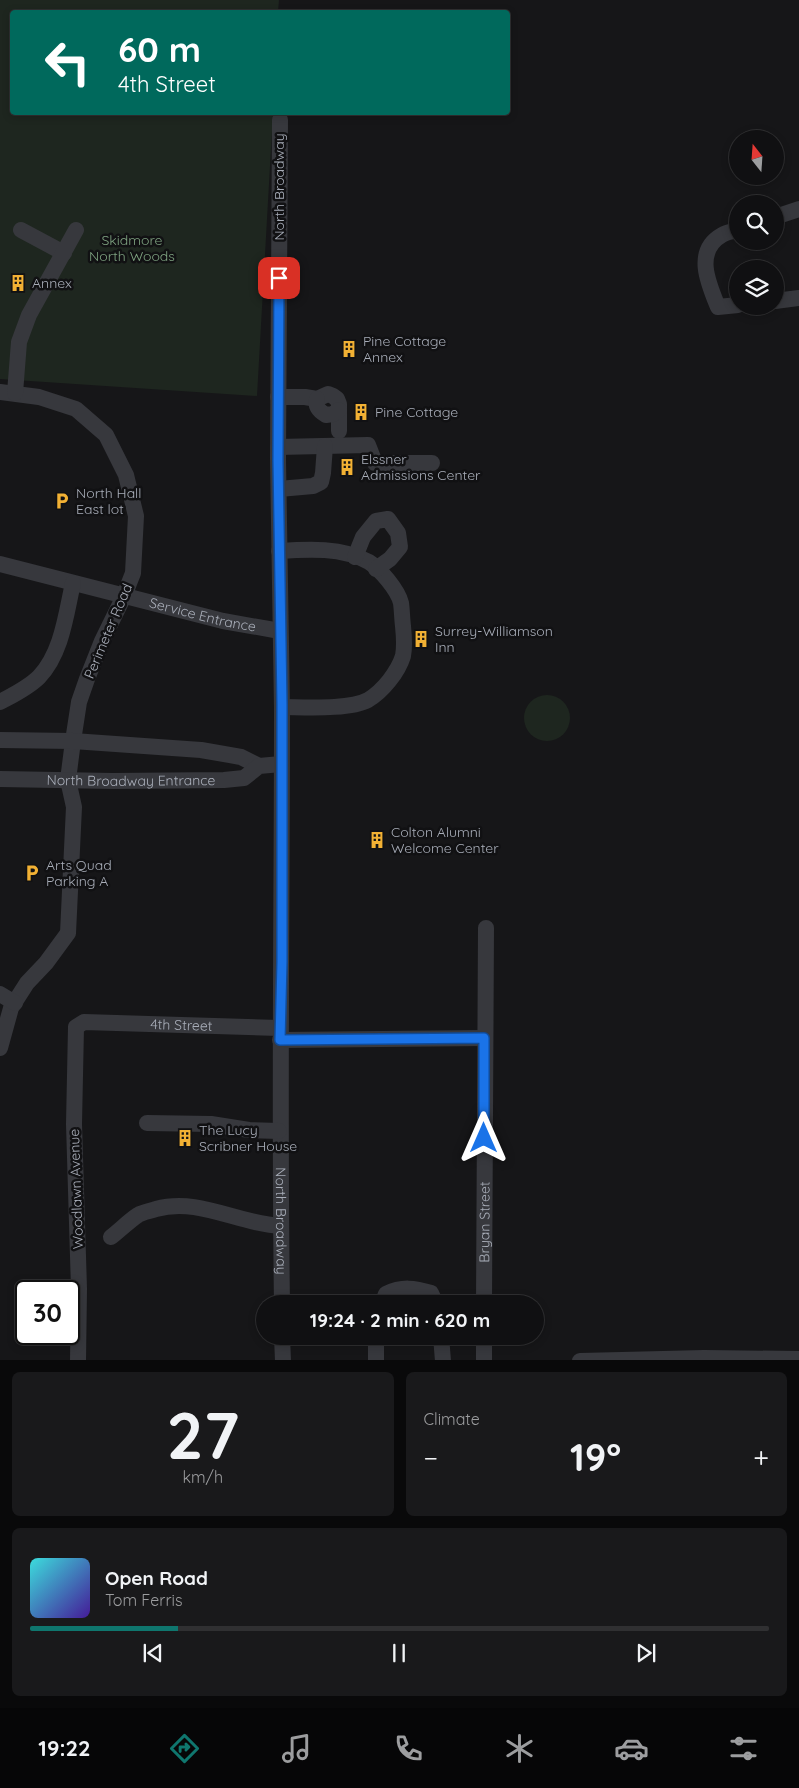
<!DOCTYPE html>
<meta charset="utf-8">
<style>
body{margin:0;font-family:Quicksand,sans-serif;background:#19191b;color:#f1f3f6;height:100vh;display:flex;flex-direction:column;font-size:19px;white-space:nowrap}
*{box-sizing:border-box;margin:0}
p{font-size:16px;color:#9c9d9f}
.icon{flex:none;width:28px;height:28px;fill:none;stroke:currentColor;stroke-width:2;stroke-linecap:round;stroke-linejoin:round}
.map{position:relative;height:1360px;overflow:hidden}
.panel{display:flex;flex-direction:column;gap:12px;padding:12px;background:#09090a;flex:1}
.panel>*{flex:none}
.guide{position:absolute;left:10px;top:10px;width:500px;height:105px;border-radius:5px;box-shadow:0 2px 8px #0003,0 0 0 1px #303032;background:#00695c;color:#fff;overflow:hidden}
.needle{width:32px;rotate:343deg}
.fabs{position:absolute;left:729px;top:130px;display:grid;gap:10px}
.fabs a{display:grid;place-items:center;width:55px;height:55px;border-radius:50%;background:#101012;box-shadow:0 2px 8px #0003,0 0 0 1px #303032;font-size:25px}
.speed{position:absolute;left:15px;top:1280px;display:flex;gap:10px;font-size:25px;font-weight:700;text-align:center}
.speed>*{display:grid;place-content:center;width:65px;height:65px;border-radius:50%;background:#101012;box-shadow:0 2px 8px #0003,0 0 0 1px #303032;line-height:1}
.speed .limit{border:2px solid #111;border-radius:8px;background:#fff;color:#111}
.pin{position:absolute;display:grid;place-items:center;width:42px;height:42px;color:#fff;margin:-21px;border-radius:10px;box-shadow:0 2px 8px #0006}
.me{position:absolute;width:55px;margin:-28px;rotate:0deg;stroke-linejoin:round;filter:drop-shadow(0 0 4px #0008)}
.turn{display:flex;align-items:center;gap:18px;height:105px;padding:0 25px;font-size:22px}
.turn .icon{width:65px;height:65px;stroke-width:2.5}
.turn b{display:block;font-size:35px;line-height:42px}
.big{font-size:38px;font-weight:700;line-height:1.1}
.panel .card{flex:1;display:flex;flex-direction:column;justify-content:center;gap:8px;min-width:0;padding:0 18px;border-radius:8px;background:#19191b}
.panel .dial{align-items:center;gap:0}
.dial b{font-size:65px;line-height:1}
.song{display:flex;align-items:center;gap:15px}
.cover{width:60px;height:60px;border-radius:8px;background:linear-gradient(135deg,hsl(180 70% 55%),hsl(260 70% 35%))}
.played{height:5px;border-radius:2px;background:linear-gradient(90deg,#0f766e 20%,#303032 20%)}
.keys{display:flex;justify-content:space-around;direction:ltr}
.heat{display:flex;justify-content:space-between;align-items:center;font-size:28px;direction:ltr}
.panel .tiles{flex:1;display:grid;gap:12px;grid-template-columns:1fr 1fr}
.card:last-child{grid-column:span 2}
.trip{position:absolute;left:256px;top:1295px;width:288px;height:50px;border-radius:25px;background:#101012;box-shadow:0 2px 8px #0003,0 0 0 1px #303032;font-weight:700;line-height:50px;text-align:center}
.tab-bar{display:flex;height:80px;justify-content:space-around;align-items:center;background:#060607;color:#9c9d9f}
.tab-bar .icon{width:35px;height:35px}
.tab-bar .selected{color:#0f766e}
.tab-bar b{font-size:22px;color:#f1f3f6}
.map>svg:first-child{display:block}
.green{fill:#1e261f}
.lines{fill:none;stroke-linecap:round;stroke-linejoin:round}
.minor{stroke:#37383d;stroke-width:16}
.route-casing{stroke:#114b97;stroke-width:12}
.route{stroke:#1a73e8;stroke-width:9}
.labels{text-anchor:middle;dominant-baseline:central;stroke-width:5;stroke-linejoin:round;paint-order:stroke}
.street-label{font-size:14px;fill:#a8adb8;stroke:#111113}
.park-label{font-size:14px;fill:#7fa381;stroke:#111113}
.poi-label{font-size:14px;fill:#a8adb8;stroke:#111113;text-anchor:start}
</style>
<div class="map">
<svg width="799" height="1361" viewBox="0 0 799 1361">
<rect width="100%" height="100%" fill="#161618"/>
<!-- green -->
<g class="green">
<polygon points="0,0 279,0 278,12 12,12 12,112 273,113 257,396 0,379"/>
<circle cx="547" cy="718" r="23"/>
</g>
<g class="lines">
<!-- minor -->
<g class="minor">
<path id="s1" d="M280 120C279 233 278 346 278 459 279 542 281 626 282 709 282 907 279 1105 282 1304"/>
<polyline points="775,217 799,209"/>
<polyline points="21,230 64,253"/>
<path d="M738 230C733 231 727 232 722 235 694 251 708 283 718 307L738 305"/>
<polyline points="775,301 799,298"/>
<polyline points="0,392 39,397 76,409 106,435 126,475 136,516 133,573 124,596 102,641 87,679 79,702 73,741 68,780 74,807 68,933 46,963 27,983 11,1008 0,1048"/>
<polyline points="15,393 19,342 29,315 76,230"/>
<polyline points="278,397 305,397 317,399 328,394 333,396 337,399 339,404 339,431"/>
<path d="M317 399C315 407 319 411 326 415L333 414 339 410"/>
<polyline points="278,447 368,445 375,463 432,463"/>
<polyline points="279,489 313,486 321,482 323,473 325,446"/>
<path d="M279 551C308 549 342 547 369 562 380 569 398 590 401 603 402 610 402 618 403 626 404 636 405 646 403 656 398 672 383 691 368 700 350 710 303 707 282 707"/>
<polyline points="355,557 363,537 376,521 388,519 398,533 400,547 390,559 376,569"/>
<path id="s2" d="M0 564 223 621 280 631"/>
<path d="M0 702C13 695 28 688 39 677 62 653 66 614 73 583"/>
<polyline points="0,740 73,741 201,750 241,757 259,766"/>
<path id="s3" d="M0 779 113 781 224 780 244 778 259 766 281 764"/>
<polyline points="0,994 15,1003"/>
<polyline points="280,1040 484,1038"/>
<polyline points="147,1123 211,1124 249,1130 279,1131"/>
<path d="M111 1237C120 1230 129 1221 138 1215 143 1212 151 1211 156 1209 199 1197 238 1224 281 1226"/>
<path d="M382 1304 386 1294C402 1286 415 1288 431 1293L436 1304"/>
<path id="s4" d="M484 1304 486 928"/>
<polyline points="282,1336 283,1361"/>
<polyline points="376,1336 376,1361"/>
<polyline points="441,1336 443,1361"/>
<path id="s5" d="M78 1361 79 1289 74 1124 76 1027 84 1022 279 1028"/>
<polyline points="484,1361 484,1336"/>
<polyline points="580,1361 704,1358 799,1359"/>
</g>
</g>
<g class="lines">
<!-- route casing -->
<g class="route-casing">
<polyline id="route" points="279,278 278,461 282,704 282,962 280,1040 484,1038 484,1138"/>
</g>
<!-- route -->
<use href="#route" class="route"/>
</g>
<!-- icons -->
<defs>
<g id="building-bare" transform="scale(1.35)"><path d="M-4-6H4V6H1V3H-1V6H-4ZM-2.5-4.3h1.7v1.8h-1.7ZM.8-4.3h1.7v1.8H.8ZM-2.5-1h1.7V.8h-1.7ZM.8-1h1.7V.8H.8Z" fill="#f2b134" stroke="#111113" stroke-width="2.5" paint-order="stroke"/></g>
<g id="parking-bare" transform="scale(1.35)"><path d="M-3.5-5.5H1a3.5 3.5 0 0 1 0 7H-1V5.5H-3.5ZM-1-3.4V-.6H.8a1.4 1.4 0 0 0 0-2.8Z" fill="#f2b134" stroke="#111113" stroke-width="2.5" paint-order="stroke"/></g>
</defs>
<g fill-rule="evenodd">
<use href="#building-bare" x="18" y="283"/>
<use href="#building-bare" x="349" y="349"/>
<use href="#building-bare" x="361" y="412"/>
<use href="#building-bare" x="347" y="467"/>
<use href="#parking-bare" x="62" y="501"/>
<use href="#building-bare" x="421" y="639"/>
<use href="#building-bare" x="377" y="840"/>
<use href="#parking-bare" x="32" y="873"/>
<use href="#building-bare" x="185" y="1138"/>
</g>
<g class="labels">
<!-- street labels -->
<g class="street-label">
<text transform="translate(279 187) rotate(-90)">North Broadway</text>
<text stroke="none"><textPath href="#s2" startOffset="209">Service Entrance</textPath></text>
<text transform="translate(108 631) rotate(-67)">Perimeter Road</text>
<text stroke="none"><textPath href="#s3" startOffset="131">North Broadway Entrance</textPath></text>
<text stroke="none"><textPath href="#s5" startOffset="441">4th Street</textPath></text>
<text transform="translate(76 1189) rotate(-92)">Woodlawn Avenue</text>
<text stroke="none"><textPath href="#s4" startOffset="82">Bryan Street</textPath></text>
<text stroke="none"><textPath href="#s1" startOffset="1101">North Broadway</textPath></text>
</g>
<!-- park labels -->
<g class="park-label">
<text x="132" y="240">Skidmore<tspan x="132" dy="16">North Woods</tspan></text>
</g>
<!-- poi labels -->
<g class="poi-label">
<text x="32" y="283">Annex</text>
<text x="363" y="341">Pine Cottage<tspan x="363" dy="16">Annex</tspan></text>
<text x="375" y="412">Pine Cottage</text>
<text x="361" y="459">Elssner<tspan x="361" dy="16">Admissions Center</tspan></text>
<text x="76" y="493">North Hall<tspan x="76" dy="16">East lot</tspan></text>
<text x="435" y="631">Surrey-Williamson<tspan x="435" dy="16">Inn</tspan></text>
<text x="391" y="832">Colton Alumni<tspan x="391" dy="16">Welcome Center</tspan></text>
<text x="46" y="865">Arts Quad<tspan x="46" dy="16">Parking A</tspan></text>
<text x="199" y="1130">The Lucy<tspan x="199" dy="16">Scribner House</tspan></text>
</g>
</g>
</svg>
<div class="fabs">
<a><svg class="needle" viewBox="-14 -14 28 28"><path d="M0-13l5 13h-10z" fill="#e53935"/><path d="M0 13l5-13h-10z" fill="#9c9d9f"/></svg></a>
<a><svg class="icon" aria-label="search" viewBox="0 0 24 24"><circle cx="10" cy="10" r="6"/><path d="M15 15l6 6"/></svg></a>
<a><svg class="icon" aria-label="layers" viewBox="0 0 24 24"><path d="M12 4l9 5-9 5-9-5zM3 14l9 5 9-5"/></svg></a>
</div>
<div class="speed"><div class="limit">30</div></div>
<div class="pin" style="left:279px;top:278px;background:#d93025"><svg class="icon" aria-label="arrive" viewBox="0 0 24 24"><path d="M6 21V4h12l-3 4 3 4H6"/></svg></div>
<svg class="me" style="left:484px;top:1138px" viewBox="-20 -20 40 40"><path d="M0-17L14 15 0 8-14 15z" fill="#1a73e8" stroke="#fff" stroke-width="4"/></svg>
<div class="trip">19:24 · 2 min · 620 m</div>
<div class="guide">
<div class="turn"><svg class="icon" aria-label="left" viewBox="0 0 24 24"><path d="M17 20v-9H6M10 6l-5 5 5 5"/></svg><div><b>60 m</b>4th Street</div></div>
</div>
</div>
<section class="panel">
<div class="tiles">
<div class="card dial"><b>27</b><p>km/h</p></div>
<div class="card"><p>Climate</p>
<div class="heat"><a>−</a><b class="big">19°</b><a>+</a></div>
</div>
<div class="card">
<div class="song"><i class="cover"></i><div><b>Open Road</b><p>Tom Ferris</p></div></div>
<div class="played"></div>
<div class="keys"><svg class="icon" aria-label="previous" viewBox="0 0 24 24"><path d="M18 5L8 12l10 7zM5 5v14"/></svg><svg class="icon" aria-label="pause" viewBox="0 0 24 24"><path d="M8 5v14M16 5v14"/></svg><svg class="icon" aria-label="next" viewBox="0 0 24 24"><path d="M6 5l10 7-10 7zM19 5v14"/></svg></div>
</div>
</div>
</section>
<nav class="tab-bar">
<b>19:22</b>
<svg class="icon selected" aria-label="directions" viewBox="0 0 24 24"><path d="M12 3l9 9-9 9-9-9zM9 14v-3h6M13 9l2 2-2 2"/></svg>
<svg class="icon" aria-label="music" viewBox="0 0 24 24"><path d="M9 18V5l10-2v13"/><circle cx="6" cy="18" r="3"/><circle cx="16" cy="16" r="3"/></svg>
<svg class="icon" aria-label="phone" viewBox="0 0 24 24"><path d="M5 4h4l2 5-3 2q2 4 5 5l2-3 5 2v4C11 20 4 13 5 4z"/></svg>
<svg class="icon" aria-label="climate" viewBox="0 0 24 24"><path d="M12 3v18M4 7l16 10M4 17L20 7"/></svg>
<svg class="icon" aria-label="car" viewBox="0 0 24 24"><path d="M5 17H2v-5l4-1 3-4h7l3 4 3 1v5h-3M9 17h6M6 11h13"/><circle cx="7" cy="17" r="2"/><circle cx="17" cy="17" r="2"/></svg>
<svg class="icon" aria-label="filters" viewBox="0 0 24 24"><path d="M4 7h16M4 17h16"/><circle cx="9" cy="7" r="2"/><circle cx="15" cy="17" r="2"/></svg>
</nav>
